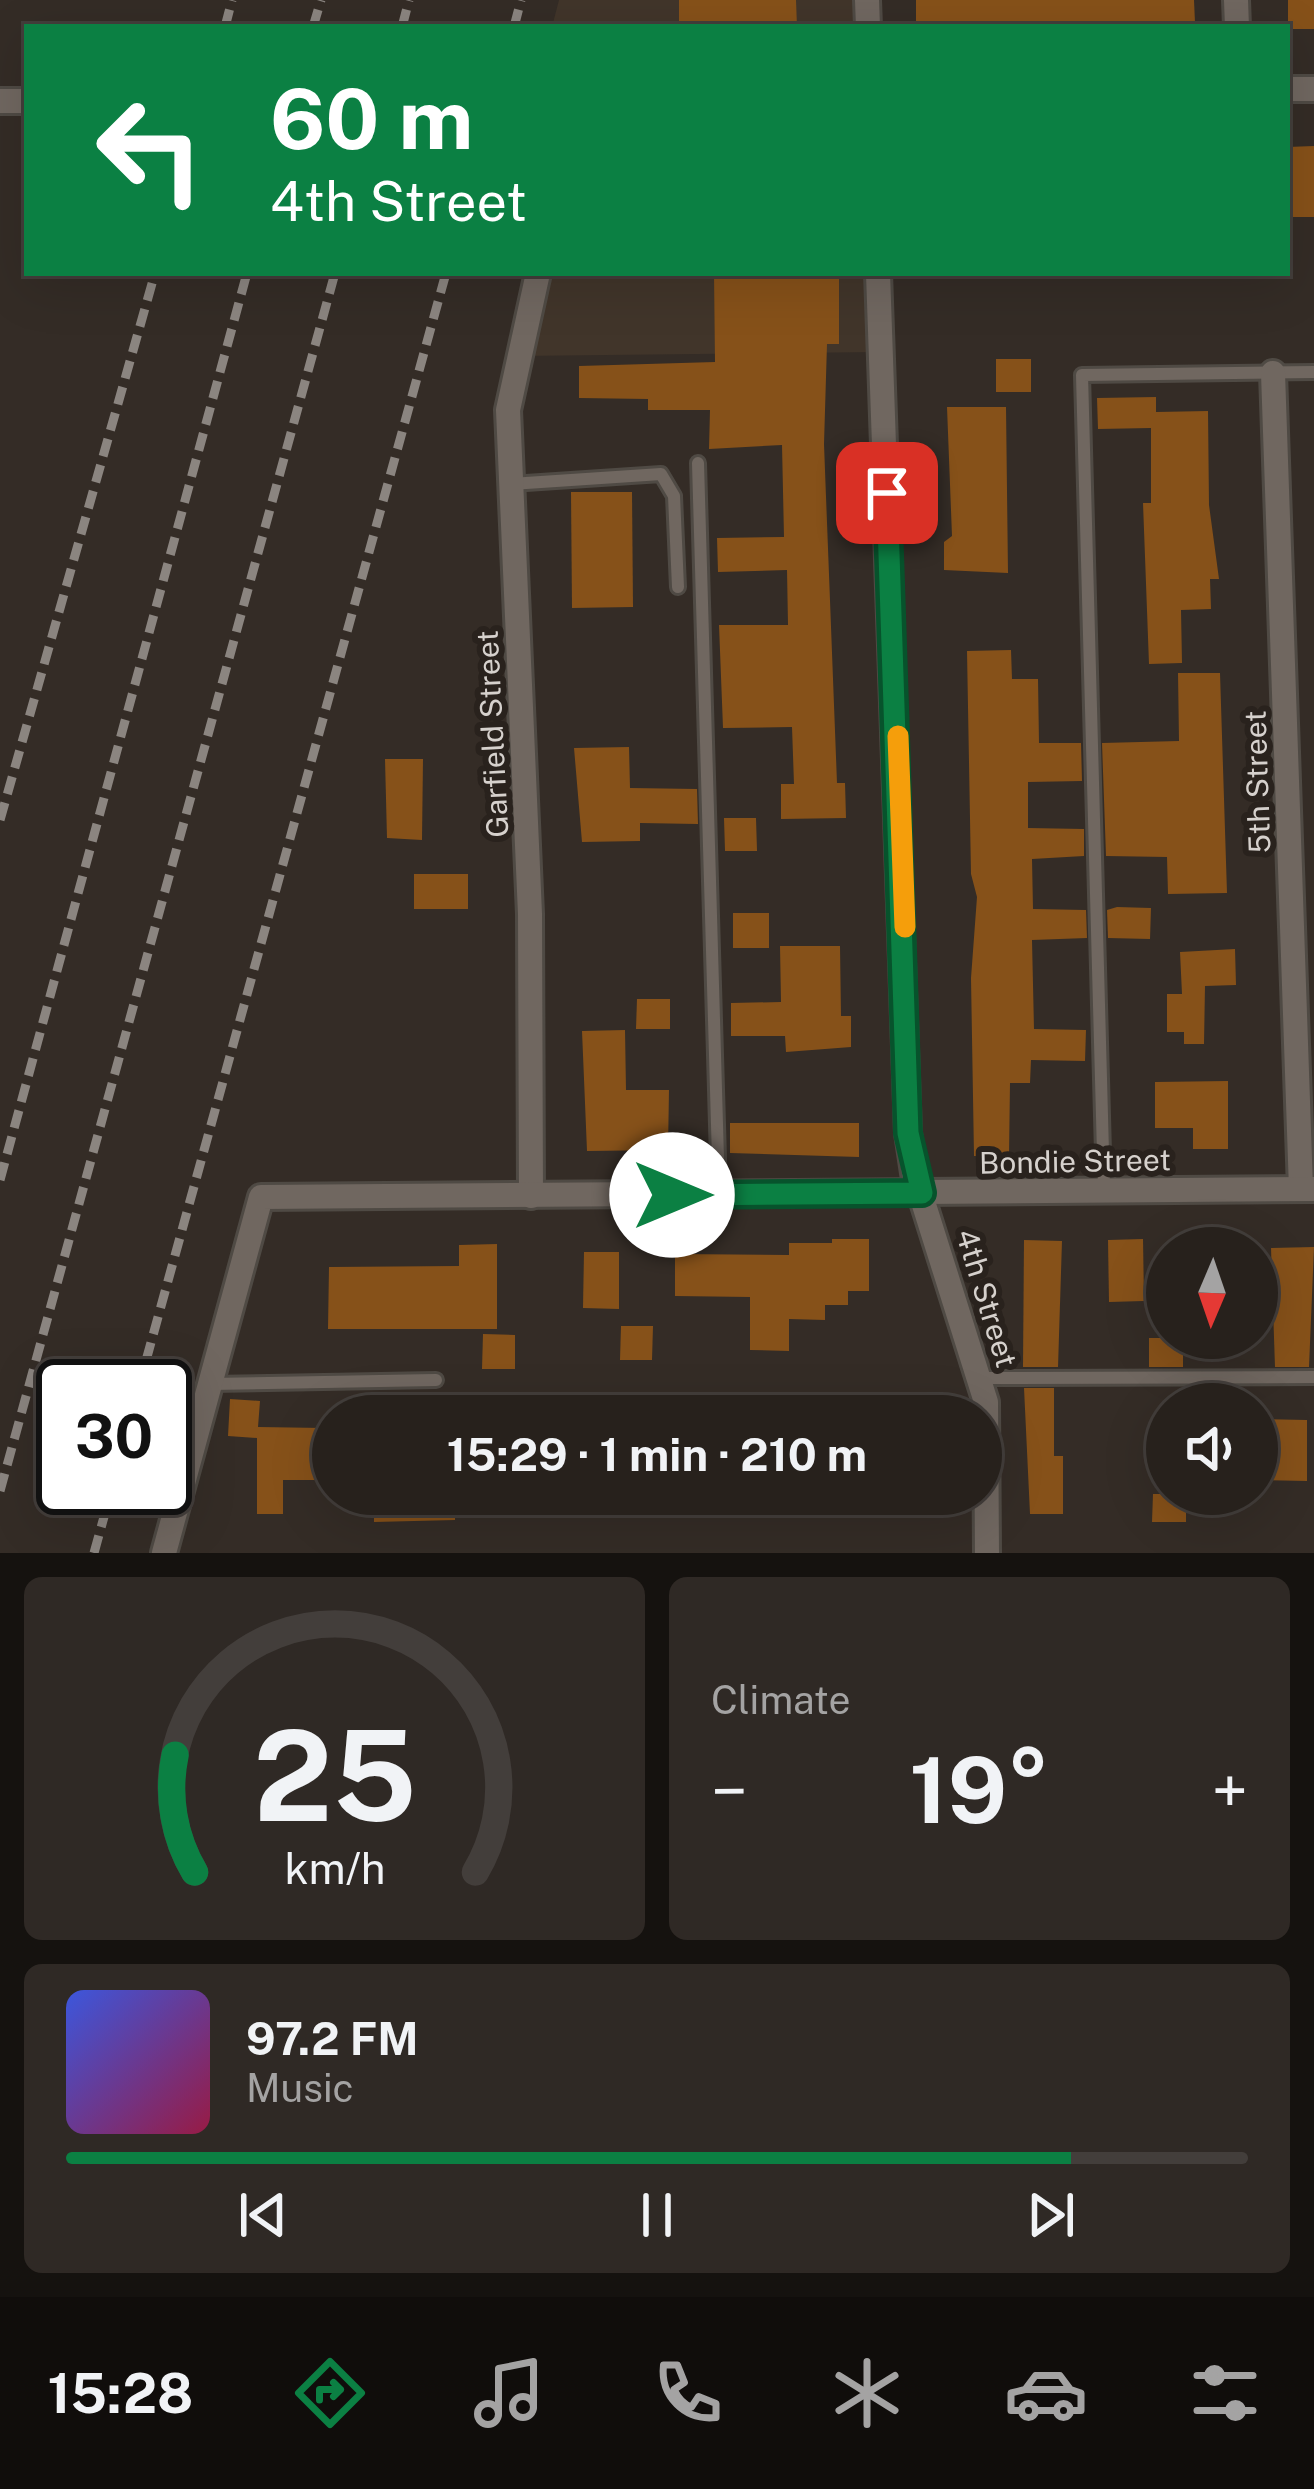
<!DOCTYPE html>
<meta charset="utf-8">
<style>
body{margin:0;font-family:"Public Sans",sans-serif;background:#2f2925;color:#f1f3f6;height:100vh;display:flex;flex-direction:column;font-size:45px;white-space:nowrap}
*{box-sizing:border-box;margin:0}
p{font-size:39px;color:#a4a3a3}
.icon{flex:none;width:66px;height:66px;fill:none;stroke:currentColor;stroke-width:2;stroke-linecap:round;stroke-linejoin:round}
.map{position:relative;height:1553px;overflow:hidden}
.details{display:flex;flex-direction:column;gap:24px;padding:24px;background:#15120f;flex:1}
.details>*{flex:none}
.top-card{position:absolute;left:24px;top:24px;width:1266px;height:252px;border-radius:0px;box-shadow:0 12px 48px #0002,0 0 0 3px #433e3b;background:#0b8043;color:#fff;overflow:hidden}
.needle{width:78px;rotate:182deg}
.buttons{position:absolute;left:1146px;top:1227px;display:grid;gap:24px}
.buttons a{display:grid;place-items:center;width:132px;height:132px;border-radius:50%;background:#27211c;box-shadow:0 12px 48px #0002,0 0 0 3px #433e3b;font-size:60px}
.speed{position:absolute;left:36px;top:1359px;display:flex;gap:24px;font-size:60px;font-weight:700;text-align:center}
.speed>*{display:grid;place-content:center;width:156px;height:156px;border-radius:50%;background:#27211c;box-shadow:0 12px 48px #0002,0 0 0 3px #433e3b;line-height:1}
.speed .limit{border:6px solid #111;border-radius:18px;background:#fff;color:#111}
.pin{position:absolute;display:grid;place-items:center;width:102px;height:102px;color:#fff;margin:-51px;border-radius:24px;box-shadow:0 6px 18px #0006}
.me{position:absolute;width:132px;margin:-66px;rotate:90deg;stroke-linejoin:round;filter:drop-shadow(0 0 9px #0008)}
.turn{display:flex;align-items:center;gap:42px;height:252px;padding:0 48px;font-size:54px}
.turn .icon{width:156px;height:156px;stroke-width:2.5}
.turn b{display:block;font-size:84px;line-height:102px}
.big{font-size:90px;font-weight:700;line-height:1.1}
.details .card{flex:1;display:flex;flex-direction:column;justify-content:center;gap:18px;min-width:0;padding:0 42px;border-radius:18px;background:#2f2925}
.details .dial{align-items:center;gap:0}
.dial svg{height:312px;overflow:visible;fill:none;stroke:#433e3b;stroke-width:7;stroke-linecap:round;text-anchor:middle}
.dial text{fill:#f1f3f6;stroke:none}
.song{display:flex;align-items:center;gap:36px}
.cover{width:144px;height:144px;border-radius:18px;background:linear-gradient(135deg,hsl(230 70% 55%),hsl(340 70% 35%))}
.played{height:12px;border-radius:6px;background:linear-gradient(90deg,#0b8043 85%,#433e3b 85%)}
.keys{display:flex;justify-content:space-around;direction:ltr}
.heat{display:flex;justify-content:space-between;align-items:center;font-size:66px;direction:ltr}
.details .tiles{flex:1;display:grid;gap:24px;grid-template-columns:1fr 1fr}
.card:last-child{grid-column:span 2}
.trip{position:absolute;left:312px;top:1395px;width:690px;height:120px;border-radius:60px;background:#27211c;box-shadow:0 12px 48px #0002,0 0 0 3px #433e3b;font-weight:700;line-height:120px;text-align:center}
.menu{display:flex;height:192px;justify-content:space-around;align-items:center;background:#100d0b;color:#a4a3a3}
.menu .icon{width:84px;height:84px}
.menu .current{color:#0b8043}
.menu b{font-size:54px;color:#f1f3f6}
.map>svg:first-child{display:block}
.built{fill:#41352a}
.building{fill:#865119}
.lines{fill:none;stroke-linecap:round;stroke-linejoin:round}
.service-casing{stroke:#4f4a44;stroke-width:18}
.minor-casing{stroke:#4f4a44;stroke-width:30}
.service{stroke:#706760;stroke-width:12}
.minor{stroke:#706760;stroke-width:24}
.rail{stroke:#8b8580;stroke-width:9;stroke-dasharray:18 9;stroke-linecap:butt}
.route-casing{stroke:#07532c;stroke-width:30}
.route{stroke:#0b8043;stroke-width:21}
.slow{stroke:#f59e0b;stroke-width:21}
.labels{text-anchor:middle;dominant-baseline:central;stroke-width:12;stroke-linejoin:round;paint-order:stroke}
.street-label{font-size:30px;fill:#d6d1cd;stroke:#29221d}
</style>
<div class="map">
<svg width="1314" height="1553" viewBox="0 0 1314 1553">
<rect width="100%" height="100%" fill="#342c26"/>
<!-- built -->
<g class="built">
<polygon points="559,0 867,0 868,27 552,27"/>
<polygon points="538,273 878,273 882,352 518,356"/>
</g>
<!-- building -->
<g class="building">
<polygon points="679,0 796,0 797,27 679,27"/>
<polygon points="916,0 1194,0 1195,23 916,27"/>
<rect x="1288" y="0" width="26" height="29"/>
<polygon points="1314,146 1314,217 1287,217 1287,147"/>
<polygon points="714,273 839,273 839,344 827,344 824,444 837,783 845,783 846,818 781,819 781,784 794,784 792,727 723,728 719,625 788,625 787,570 718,572 717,538 784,537 782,445 709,449 710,410 648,410 648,399 579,398 579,366 715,362"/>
<rect x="996" y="359" width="35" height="33"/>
<polygon points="1156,397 1156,412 1208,411 1209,505 1219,579 1210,579 1211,609 1181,610 1182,663 1149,664 1143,503 1151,503 1151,428 1098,429 1097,398"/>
<polygon points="947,407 1006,407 1008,573 944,570 944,542 952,536"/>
<polygon points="571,492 632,492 633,607 572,608"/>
<polygon points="1011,650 1012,679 1038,679 1039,743 1081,743 1082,781 1028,782 1028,828 1084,829 1084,856 1032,859 1033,909 1086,910 1087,938 1032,940 1034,1029 1086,1030 1085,1061 1031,1060 1030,1083 1010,1083 1009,1157 974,1156 971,978 977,897 971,874 967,651"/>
<polygon points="1178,673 1220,673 1227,893 1168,894 1167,857 1106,856 1102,743 1179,741"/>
<polygon points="629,747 630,788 697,789 698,824 640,823 640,841 582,842 574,748"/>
<polygon points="385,759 423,759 422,840 387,838"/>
<polygon points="724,818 756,818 757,851 725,851"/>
<rect x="414" y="874" width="54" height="35"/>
<polygon points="1117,907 1151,908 1150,939 1108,938 1107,910"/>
<rect x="733" y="913" width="36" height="35"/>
<polygon points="780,946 840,946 841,1016 851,1016 851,1047 786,1052 785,1036 731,1036 731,1003 781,1002"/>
<polygon points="1235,949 1236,985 1205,986 1204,1044 1184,1044 1184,1032 1167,1032 1167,994 1182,994 1180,952"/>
<polygon points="637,999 670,999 670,1029 636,1029"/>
<polygon points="625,1030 626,1090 669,1090 668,1150 587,1151 582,1031"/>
<polygon points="1228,1081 1228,1149 1193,1149 1193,1128 1155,1128 1155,1082"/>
<polygon points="730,1123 859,1123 859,1157 730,1153"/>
<polygon points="832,1239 869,1239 869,1291 848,1291 848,1305 825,1305 825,1320 789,1319 789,1351 750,1350 750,1297 675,1296 675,1254 789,1255 789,1243 832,1243"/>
<polygon points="1143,1239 1144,1301 1109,1302 1108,1240"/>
<polygon points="1024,1240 1062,1241 1058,1367 1023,1367"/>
<polygon points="497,1244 497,1329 328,1329 329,1267 459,1266 459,1245"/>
<polygon points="1314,1247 1309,1367 1275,1367 1271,1248"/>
<polygon points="584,1252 619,1252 619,1309 583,1308"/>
<polygon points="621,1326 653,1326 652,1360 620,1360"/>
<polygon points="483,1334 515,1335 515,1369 482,1369"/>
<rect x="1149" y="1338" width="34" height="29"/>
<polygon points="1024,1388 1054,1388 1054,1456 1063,1456 1063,1514 1030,1514"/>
<rect x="864" y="1392" width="33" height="24"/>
<polygon points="230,1399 260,1401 258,1427 324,1428 324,1480 283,1480 283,1514 257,1514 257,1438 228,1436"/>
<polygon points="1257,1419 1307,1420 1307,1481 1257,1480"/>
<polygon points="374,1494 455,1494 455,1520 374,1522"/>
<polygon points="1153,1494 1186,1494 1186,1522 1152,1522"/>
</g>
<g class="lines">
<!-- service casing -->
<g class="service-casing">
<g id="service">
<polyline points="698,463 719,1194"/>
<polyline points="511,484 661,474 674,496 678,587"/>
<polyline points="1104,1190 1082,375 1314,372"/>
<polyline points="981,1378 1314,1377"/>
<polyline points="210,1384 436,1380"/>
</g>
</g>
<!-- minor casing -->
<g class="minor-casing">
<g id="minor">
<polyline points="867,0 868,27"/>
<polyline points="1236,0 1237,27"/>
<polyline points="1287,89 1314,89"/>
<polyline points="0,101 27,101"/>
<polyline points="878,273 908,1133 914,1173 986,1402 987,1553"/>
<polyline points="1273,373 1301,1189"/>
<polyline points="531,1196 530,914 508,410 538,273"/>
<polyline points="164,1553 261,1197 1314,1189"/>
</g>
</g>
<!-- service -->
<use href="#service" class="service"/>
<!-- minor -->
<use href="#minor" class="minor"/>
<!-- rail -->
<g class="rail">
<polyline points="225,27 232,0"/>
<polyline points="313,27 321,0"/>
<polyline points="402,27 409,0"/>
<polyline points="514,27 521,0"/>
<polyline points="0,820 155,273"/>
<polyline points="0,1180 247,273"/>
<polyline points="139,1386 446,273"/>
<polyline points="0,1491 335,273"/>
<polyline points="94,1553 112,1488"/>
</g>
</g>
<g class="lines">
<!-- route casing -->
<g class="route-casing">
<polyline id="route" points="672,1195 922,1193 908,1133 887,493"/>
</g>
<!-- route -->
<use href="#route" class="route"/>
<!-- slow -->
<polyline class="slow" points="898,736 905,927"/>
</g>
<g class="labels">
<!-- street labels -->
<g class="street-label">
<text transform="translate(492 734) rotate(-93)">Garfield Street</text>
<text transform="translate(1257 782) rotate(-92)">5th Street</text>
<text transform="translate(1075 1161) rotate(-1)">Bondie Street</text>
<text transform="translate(987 1298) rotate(73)">4th Street</text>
</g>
</g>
</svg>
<div class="buttons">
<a><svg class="needle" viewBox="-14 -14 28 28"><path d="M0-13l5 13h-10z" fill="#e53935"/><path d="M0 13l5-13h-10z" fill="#a4a3a3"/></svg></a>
<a><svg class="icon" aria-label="sound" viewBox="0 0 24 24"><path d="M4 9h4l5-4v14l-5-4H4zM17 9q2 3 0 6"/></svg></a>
</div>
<div class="speed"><div class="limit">30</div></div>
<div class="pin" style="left:887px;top:493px;background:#d93025"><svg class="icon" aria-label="arrive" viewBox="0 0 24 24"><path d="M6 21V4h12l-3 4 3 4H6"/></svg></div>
<svg class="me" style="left:672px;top:1195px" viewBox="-20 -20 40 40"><circle r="19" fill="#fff"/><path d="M0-13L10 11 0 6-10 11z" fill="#0b8043"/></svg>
<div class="trip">15:29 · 1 min · 210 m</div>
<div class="top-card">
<div class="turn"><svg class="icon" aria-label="left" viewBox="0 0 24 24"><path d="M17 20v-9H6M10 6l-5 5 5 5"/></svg><div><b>60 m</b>4th Street</div></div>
</div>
</div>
<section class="details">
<div class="tiles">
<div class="card dial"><svg viewBox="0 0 100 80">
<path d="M14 69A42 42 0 1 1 86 69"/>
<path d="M14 69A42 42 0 0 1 9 39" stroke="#0b8043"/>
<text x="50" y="56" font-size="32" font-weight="700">25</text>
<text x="50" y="72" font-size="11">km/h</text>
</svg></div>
<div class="card"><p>Climate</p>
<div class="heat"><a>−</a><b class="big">19°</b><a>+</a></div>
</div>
<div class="card">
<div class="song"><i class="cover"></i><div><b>97.2 FM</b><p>Music</p></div></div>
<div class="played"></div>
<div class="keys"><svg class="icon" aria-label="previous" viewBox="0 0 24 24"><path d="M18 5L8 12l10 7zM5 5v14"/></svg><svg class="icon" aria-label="pause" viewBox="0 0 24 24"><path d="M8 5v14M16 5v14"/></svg><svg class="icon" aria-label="next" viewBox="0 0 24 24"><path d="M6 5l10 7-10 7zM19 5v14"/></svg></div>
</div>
</div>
</section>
<nav class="menu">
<b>15:28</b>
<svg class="icon current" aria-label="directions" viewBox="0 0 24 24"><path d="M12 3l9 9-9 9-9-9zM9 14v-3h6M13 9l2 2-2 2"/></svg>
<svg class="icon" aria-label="music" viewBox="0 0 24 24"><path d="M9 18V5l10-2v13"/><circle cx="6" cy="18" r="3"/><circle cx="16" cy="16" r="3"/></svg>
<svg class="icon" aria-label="phone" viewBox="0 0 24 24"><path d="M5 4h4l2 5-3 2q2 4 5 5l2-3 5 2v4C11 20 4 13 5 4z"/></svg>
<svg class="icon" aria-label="climate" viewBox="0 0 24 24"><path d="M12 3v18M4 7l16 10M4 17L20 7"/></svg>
<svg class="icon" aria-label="car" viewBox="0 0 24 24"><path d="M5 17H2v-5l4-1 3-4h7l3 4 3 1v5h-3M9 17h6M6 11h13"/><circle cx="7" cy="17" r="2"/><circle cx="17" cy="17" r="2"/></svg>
<svg class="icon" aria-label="filters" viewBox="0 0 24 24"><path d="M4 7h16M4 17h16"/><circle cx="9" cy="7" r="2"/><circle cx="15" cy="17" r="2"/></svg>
</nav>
